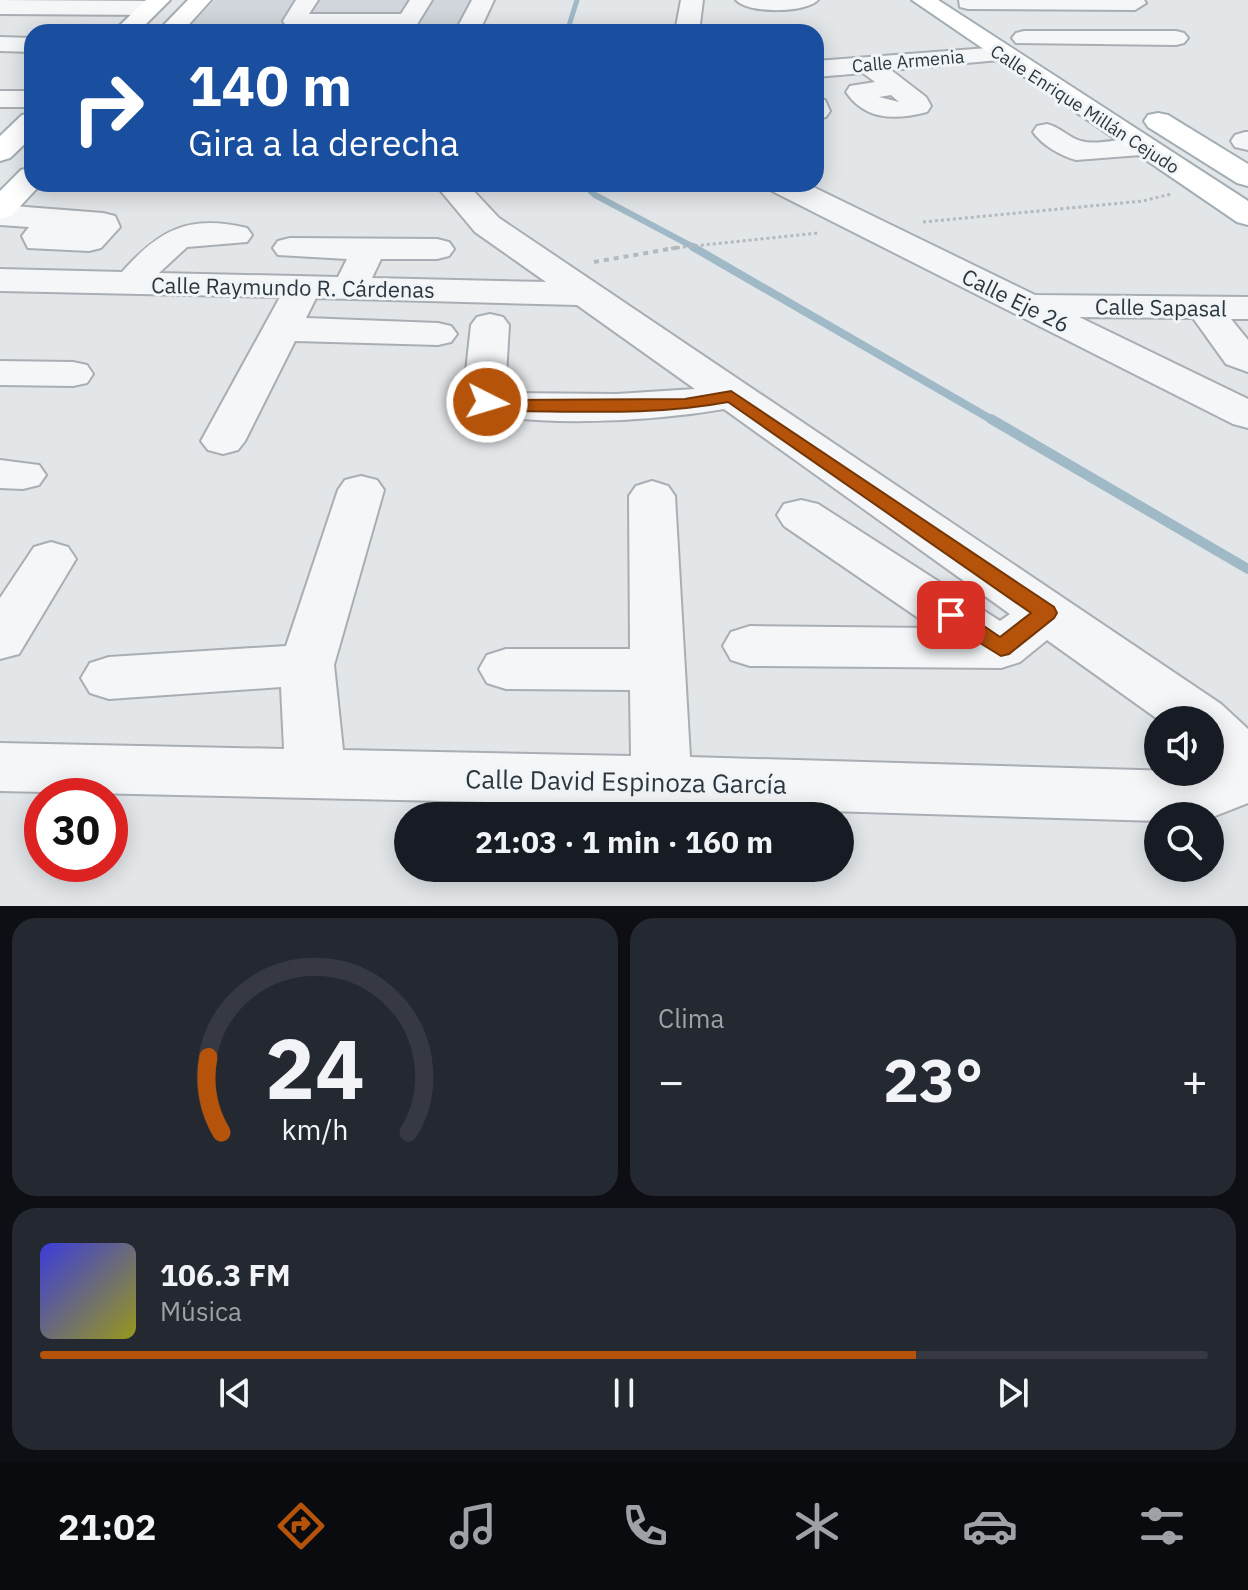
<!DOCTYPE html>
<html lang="es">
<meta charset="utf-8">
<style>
body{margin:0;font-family:"IBM Plex Sans",sans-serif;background:#242831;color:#f1f3f6;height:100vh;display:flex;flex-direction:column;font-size:30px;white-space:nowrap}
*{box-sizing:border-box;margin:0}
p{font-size:26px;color:#9ea1a6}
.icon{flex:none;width:44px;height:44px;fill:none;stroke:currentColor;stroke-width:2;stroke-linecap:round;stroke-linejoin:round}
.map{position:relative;height:906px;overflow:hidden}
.details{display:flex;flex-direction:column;gap:12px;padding:12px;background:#0d0f14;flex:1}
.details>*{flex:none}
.guide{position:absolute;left:24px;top:24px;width:800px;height:168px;border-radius:24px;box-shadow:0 4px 20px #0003;background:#1a4fa0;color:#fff;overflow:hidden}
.tools{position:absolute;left:1144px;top:706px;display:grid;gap:16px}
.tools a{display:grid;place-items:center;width:80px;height:80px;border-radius:50%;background:#171b24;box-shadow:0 4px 20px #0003;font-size:40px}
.speed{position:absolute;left:24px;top:778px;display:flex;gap:16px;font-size:40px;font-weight:700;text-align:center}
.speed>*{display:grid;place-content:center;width:104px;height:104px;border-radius:50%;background:#171b24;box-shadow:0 4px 20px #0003;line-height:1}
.speed .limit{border:12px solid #d22;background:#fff;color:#111}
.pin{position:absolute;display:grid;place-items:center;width:68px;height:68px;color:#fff;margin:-34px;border-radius:16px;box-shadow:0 4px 12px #0006}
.me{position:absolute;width:88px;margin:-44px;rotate:95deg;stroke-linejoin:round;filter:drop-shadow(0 0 6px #0008)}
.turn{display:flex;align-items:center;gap:28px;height:168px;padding:0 32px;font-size:36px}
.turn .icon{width:104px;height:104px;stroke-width:2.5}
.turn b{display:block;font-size:56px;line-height:68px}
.big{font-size:60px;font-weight:800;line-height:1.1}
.details .card{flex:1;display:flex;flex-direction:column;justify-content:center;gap:12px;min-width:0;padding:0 28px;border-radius:24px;background:#242831}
.details .dial{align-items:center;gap:0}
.dial svg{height:208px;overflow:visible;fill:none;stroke:#363941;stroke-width:7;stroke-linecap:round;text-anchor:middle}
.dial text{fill:#f1f3f6;stroke:none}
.song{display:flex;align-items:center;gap:24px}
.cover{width:96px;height:96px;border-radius:12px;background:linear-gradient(135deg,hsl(240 70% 55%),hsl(60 70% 35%))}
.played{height:8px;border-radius:4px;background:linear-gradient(90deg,#b45309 75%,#363941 75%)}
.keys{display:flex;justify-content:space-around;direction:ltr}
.heat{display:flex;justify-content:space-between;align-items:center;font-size:44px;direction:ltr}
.details .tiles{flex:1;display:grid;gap:12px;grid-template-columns:1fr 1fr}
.card:last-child{grid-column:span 2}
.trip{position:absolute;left:394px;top:802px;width:460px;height:80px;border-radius:40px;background:#171b24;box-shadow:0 4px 20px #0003;font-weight:800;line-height:80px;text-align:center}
.menu{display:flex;height:128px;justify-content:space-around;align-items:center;background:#090b0e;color:#9ea1a6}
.menu .icon{width:56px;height:56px}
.menu .selected{color:#b45309}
.menu b{font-size:36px;color:#f1f3f6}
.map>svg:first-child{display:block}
.built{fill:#d0d6db}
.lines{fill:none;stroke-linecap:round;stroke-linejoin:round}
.stream-far3{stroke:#a0b9c6;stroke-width:5}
.stream-far2{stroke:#a0b9c6;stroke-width:6}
.stream-far1{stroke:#a0b9c6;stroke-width:8}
.stream{stroke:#a0b9c6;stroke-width:10}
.minor-casing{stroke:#a8aeb3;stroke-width:4}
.major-casing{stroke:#a2adb4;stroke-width:4}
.path-far1{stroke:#b4b9bd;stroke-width:3;stroke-dasharray:3 3;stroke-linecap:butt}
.path{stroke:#b4b9bd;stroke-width:4;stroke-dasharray:5 5;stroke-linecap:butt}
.minor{fill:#f4f6f8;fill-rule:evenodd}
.major{fill:#fff;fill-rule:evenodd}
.route{fill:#b45309;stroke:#753606;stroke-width:2}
.labels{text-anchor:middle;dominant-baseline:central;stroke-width:6;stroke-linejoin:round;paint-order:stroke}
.far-street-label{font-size:18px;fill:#2c3740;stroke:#f2f5f7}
.street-label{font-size:22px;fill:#2c3740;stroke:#f2f5f7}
.near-street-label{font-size:26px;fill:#2c3740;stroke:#f2f5f7}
</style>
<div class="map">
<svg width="1248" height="906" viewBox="0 0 1248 906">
<rect width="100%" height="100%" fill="#e2e6e9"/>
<!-- built -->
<polygon class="built" points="215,0 472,0 456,32 184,32"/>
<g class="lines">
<!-- stream-far3 -->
<polyline class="stream-far3" points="567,32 577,0"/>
<!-- stream-far2 -->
<polyline class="stream-far2" points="583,184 595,195 697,249"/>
<!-- stream-far1 -->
<polyline class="stream-far1" points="693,247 994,421"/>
<!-- stream -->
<polyline class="stream" points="991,419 1248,569"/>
<!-- minor casing -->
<g class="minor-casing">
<g id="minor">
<polygon points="0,0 151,1 162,8 151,15 0,14"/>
<polygon points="296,0 318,0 309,14 401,14 410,0 432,0 416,26 408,28 294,28 286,26 283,21"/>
<polygon points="472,0 494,0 479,32 455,32"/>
<polygon points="681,0 703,0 699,32 675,32"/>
<path d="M736 0H818C806 13 748 14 736 0Z"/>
<polygon points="959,0 1144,0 1146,3 1135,10 968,9 960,7"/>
<polygon points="1024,31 1176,31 1184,33 1188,38 1184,43 1176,45 1016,43 1012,38 1016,33"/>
<polygon points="0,37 32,38 32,52 0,51"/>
<path d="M1001 47 1010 49 1013 54 1010 59 891 70 926 97 931 106 927 112C896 120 866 121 846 92L850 86 875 82 863 73 816 77V61ZM891 95 899 102 879 97Z"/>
<rect x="0" y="91" width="32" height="16"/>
<polygon points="816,98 825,100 830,111 826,117 816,119"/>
<path d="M1047 124C1060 127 1069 138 1081 141 1100 147 1129 134 1151 140L1155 146 1151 152 1141 155 1076 160C1061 156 1042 145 1033 132L1037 126Z"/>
<polygon points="1245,132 1248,132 1248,150 1235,147 1231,141 1235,135"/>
<path d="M435 184H467L499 218 1221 704 1248 729V803L1210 818 1158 816V821L661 806 0 791V743L284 749 281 687 109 699 90 693 81 678 90 663 109 657 286 646 338 490 345 480 361 476 377 480 384 490 334 665 343 750 631 756 630 690 506 689 487 683 479 669 487 655 506 649H630L629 496 636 486 652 481 668 486 675 496 690 757 1210 772V720H1159L1047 640 1020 662 1001 668 750 666 731 660 723 646 731 632 750 626 933 628 784 526 777 515 784 504 801 500 818 504 1000 621 1010 614 724 409C654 421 540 428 472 411L464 390 471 325 477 317 490 314 503 317 509 325 505 393 617 394 695 389 577 305 316 298 306 318 438 323 451 326 457 334 451 342 438 345 295 341 245 441 238 450 223 454 208 450 201 441 280 297 0 291V269L122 272C159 230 189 214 247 228L252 235 247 242 187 247 159 273 338 277 347 259 278 255 273 248 278 241 290 238 437 239 449 242 454 249 449 256 437 259H381L372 278 546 282 475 232Z"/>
<polygon points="768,184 807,184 1035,295 1248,297 1248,319 1231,319 1248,340 1248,372 1226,364 1193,318 1079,317 1248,399 1248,428 1233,424 772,191"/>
<polygon points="0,205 103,213 115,216 120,227 101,248 89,251 28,248 22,236 29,227 0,225"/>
<polygon points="0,361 73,362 87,365 93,374 87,383 73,386 0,385"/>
<polygon points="0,460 39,465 46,475 39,485 23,489 0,488"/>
<polygon points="51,542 68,547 76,559 19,654 0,659 0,598 34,547"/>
</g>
</g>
<!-- major casing -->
<g class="major-casing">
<g id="major">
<polygon points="146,0 170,0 138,32 113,32"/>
<polygon points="188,0 211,0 182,32 157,32"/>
<polygon points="912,0 938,0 1248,201 1248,225 1237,222"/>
<polygon points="32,113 32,137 10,158 0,161 0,136 22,115"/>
<polygon points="1158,113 1168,115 1248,164 1248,186 1237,183 1148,127 1144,121 1148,115"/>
<polygon points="32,167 32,184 41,184 11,216 0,219 0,191 21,170"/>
</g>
</g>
<!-- path-far1 -->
<g class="path-far1">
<polyline points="923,222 1143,201 1171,194"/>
<polyline points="665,249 818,233"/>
</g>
<!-- path -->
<polyline class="path" points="594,262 681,247"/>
<!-- minor -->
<use href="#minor" class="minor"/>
<!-- major -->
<use href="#major" class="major"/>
</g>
<!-- route -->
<path class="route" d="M731 391 1054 607 1057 613 1054 618 1009 654 1001 656 943 620 940 615 943 609H959L1000 637 1031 613 728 402C654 416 578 411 502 411L481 406 479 402 487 397 502 400 685 399Z"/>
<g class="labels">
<!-- far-street labels -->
<g class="far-street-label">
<text transform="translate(908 61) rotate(-5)">Calle Armenia</text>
<text transform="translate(1085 109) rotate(33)">Calle Enrique Millán Cejudo</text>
</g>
<!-- street labels -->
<g class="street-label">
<text transform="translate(293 287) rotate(1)">Calle Raymundo R. Cárdenas</text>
<text transform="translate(1016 300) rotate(26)">Calle Eje 26</text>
<text transform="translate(1161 307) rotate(1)">Calle Sapasal</text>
</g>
<!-- near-street labels -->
<g class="near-street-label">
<text transform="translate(626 781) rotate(1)">Calle David Espinoza García</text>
</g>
</g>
</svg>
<div class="tools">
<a><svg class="icon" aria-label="sound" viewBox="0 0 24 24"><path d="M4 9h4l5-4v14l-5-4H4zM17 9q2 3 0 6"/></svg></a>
<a><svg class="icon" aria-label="search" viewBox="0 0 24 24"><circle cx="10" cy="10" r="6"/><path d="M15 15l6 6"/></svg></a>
</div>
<div class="speed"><div class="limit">30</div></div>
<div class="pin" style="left:951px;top:615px;background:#d93025"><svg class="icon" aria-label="arrive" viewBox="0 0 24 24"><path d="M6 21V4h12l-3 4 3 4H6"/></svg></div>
<svg class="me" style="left:487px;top:402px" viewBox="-20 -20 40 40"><circle r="17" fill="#b45309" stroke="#fff" stroke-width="3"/><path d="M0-11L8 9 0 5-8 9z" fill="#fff"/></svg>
<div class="trip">21:03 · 1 min · 160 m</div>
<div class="guide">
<div class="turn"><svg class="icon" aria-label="right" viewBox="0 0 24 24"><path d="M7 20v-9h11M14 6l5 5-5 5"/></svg><div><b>140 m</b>Gira a la derecha</div></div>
</div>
</div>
<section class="details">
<div class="tiles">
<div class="card dial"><svg viewBox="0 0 100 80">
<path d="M14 69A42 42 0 1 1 86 69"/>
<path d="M14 69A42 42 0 0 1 9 40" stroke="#b45309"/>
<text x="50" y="56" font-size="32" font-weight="700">24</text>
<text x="50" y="72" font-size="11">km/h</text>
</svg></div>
<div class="card"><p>Clima</p>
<div class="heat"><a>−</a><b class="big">23°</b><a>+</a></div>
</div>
<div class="card">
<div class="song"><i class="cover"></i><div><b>106.3 FM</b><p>Música</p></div></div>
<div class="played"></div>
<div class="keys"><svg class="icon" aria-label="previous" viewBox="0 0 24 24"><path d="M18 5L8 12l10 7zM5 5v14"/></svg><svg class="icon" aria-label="pause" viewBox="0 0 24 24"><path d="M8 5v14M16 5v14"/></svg><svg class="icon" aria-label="next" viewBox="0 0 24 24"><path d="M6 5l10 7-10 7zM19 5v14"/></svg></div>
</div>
</div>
</section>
<nav class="menu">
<b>21:02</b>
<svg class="icon selected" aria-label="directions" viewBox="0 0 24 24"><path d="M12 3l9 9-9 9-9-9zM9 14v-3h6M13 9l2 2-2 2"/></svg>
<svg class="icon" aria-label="music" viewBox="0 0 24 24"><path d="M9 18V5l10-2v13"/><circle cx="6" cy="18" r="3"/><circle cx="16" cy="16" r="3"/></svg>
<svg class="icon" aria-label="phone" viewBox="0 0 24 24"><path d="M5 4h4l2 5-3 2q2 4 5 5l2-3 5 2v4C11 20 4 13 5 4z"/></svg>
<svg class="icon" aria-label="climate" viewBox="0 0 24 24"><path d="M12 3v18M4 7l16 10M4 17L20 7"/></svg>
<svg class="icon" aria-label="car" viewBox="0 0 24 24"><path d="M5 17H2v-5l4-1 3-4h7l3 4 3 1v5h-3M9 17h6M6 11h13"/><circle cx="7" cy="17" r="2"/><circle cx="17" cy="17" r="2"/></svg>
<svg class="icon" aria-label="filters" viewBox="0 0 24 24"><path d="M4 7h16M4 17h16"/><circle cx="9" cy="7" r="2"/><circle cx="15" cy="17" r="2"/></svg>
</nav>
